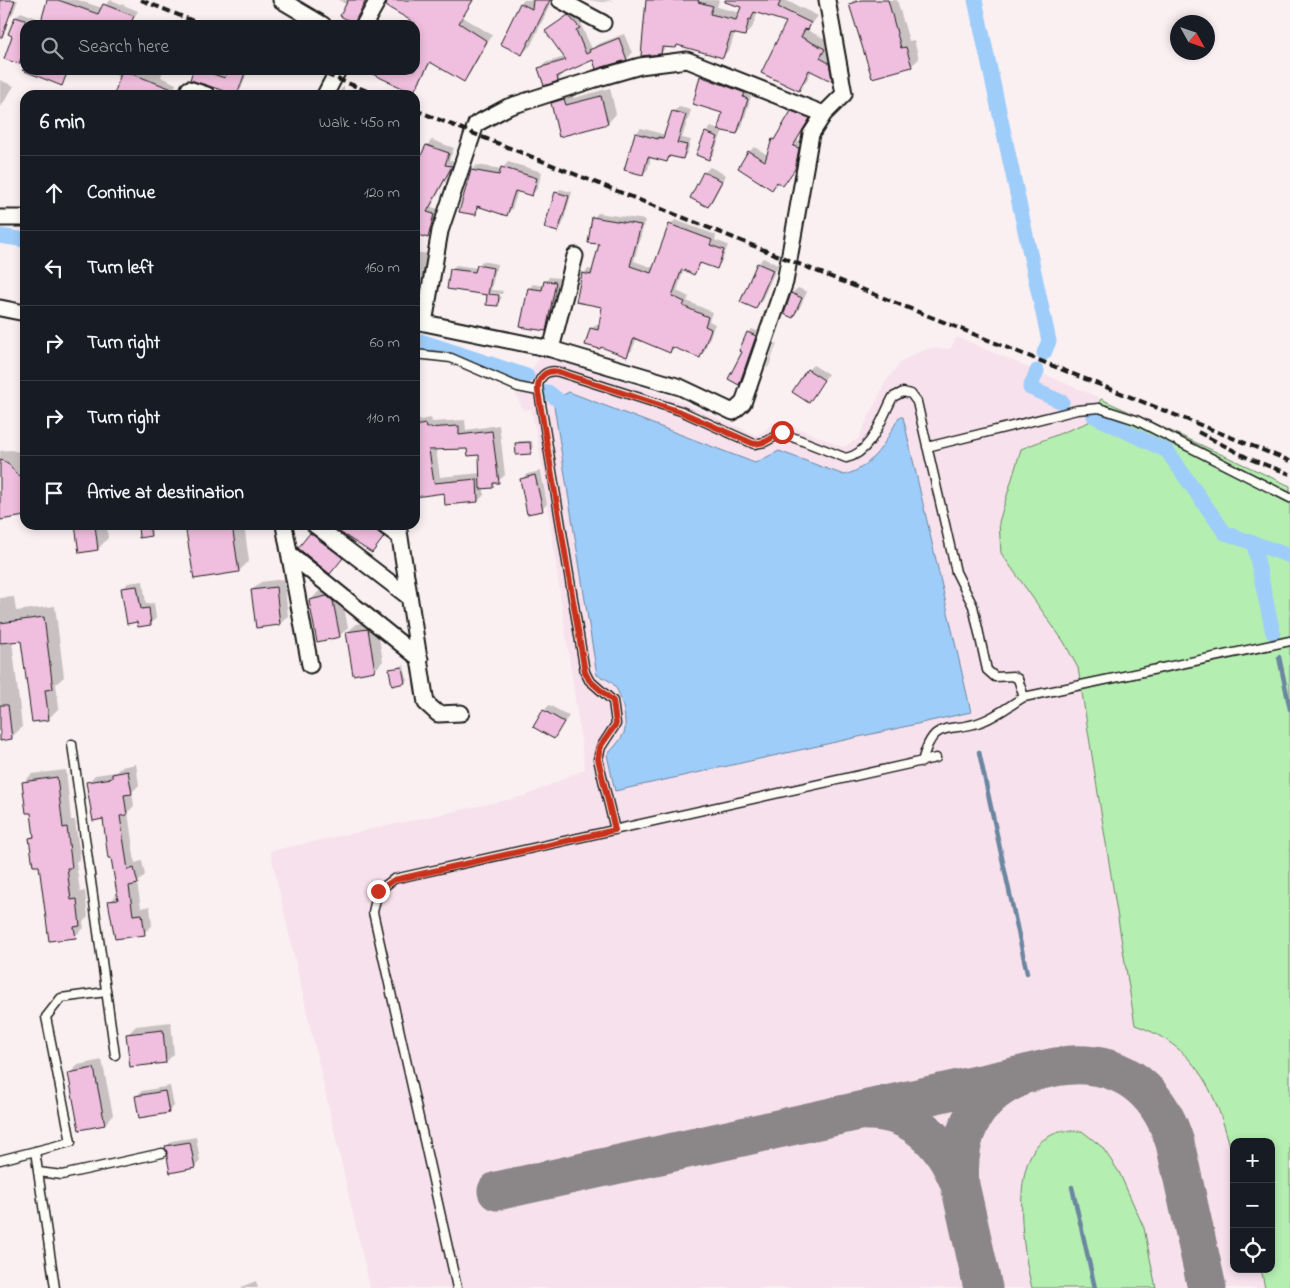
<!DOCTYPE html>
<html lang="en">
<head>
<meta charset="utf-8">
<style>
	:root { --surface:#171b24; --page:#242831; --text:#f1f3f6; --muted:#9ea1a6; --line:#363941 }
	body { margin:0; font-family:"Indie Flower",sans-serif; background:var(--page); color:var(--text) }
	.controls { position:absolute; right:15px; bottom:15px; display:grid; overflow:hidden; border-radius:10px; box-shadow:0 2px 8px #0003 }
	.controls button { width:45px; height:45px; display:grid; place-items:center; padding:0; border:0; border-bottom:1px solid var(--line); background:var(--surface); color:var(--text); font:25px sans-serif }
	.compass { position:absolute; left:1170px; top:15px; width:45px; height:45px; border-radius:50%; background:var(--surface); box-shadow:0 2px 8px #0003; rotate:130deg }
	.stop { position:absolute; width:15px; height:15px; margin:-11px; border:4px solid #c8321e; border-radius:50%; background:#fff }
	.stop.end { background:#c8321e; border-color:#fff; box-shadow:0 1px 5px #0008 }
	.list { margin:0; padding:0; list-style:none }
	h2 { display:flex; justify-content:space-between; align-items:center; height:65px; margin:0; padding:0 20px; font-size:21px }
	h2 small { font-size:16px; font-weight:400; color:var(--muted) }
	.list li { display:grid; grid-template-columns:32px 1fr auto; gap:15px; align-items:center; box-sizing:border-box; height:75px; padding:0 20px; border-top:1px solid var(--line) }
	.list b { display:block; font-size:19px; white-space:nowrap }
	.list em { font-size:16px; font-style:normal; color:var(--muted) }
	.icon { flex:none; width:28px; height:28px; fill:none; stroke:currentColor; stroke-width:2; stroke-linecap:round; stroke-linejoin:round }
	.map { position:relative; flex:none; width:1290px; height:1288px; overflow:hidden }
	.search { position:absolute; background:var(--surface); box-shadow:0 2px 8px #0003; left:20px; top:20px; width:400px; height:55px; display:flex; align-items:center; gap:12px; box-sizing:border-box; padding:0 18px; border-radius:15px; color:var(--muted); font-size:19px }
	.panel { position:absolute; background:var(--surface); box-shadow:0 2px 8px #0003; left:20px; top:90px; width:400px; height:440px; border-radius:15px }
	.map>svg:first-child { display:block }
</style>
</head>
<body>
<div class="map">
<svg width="1290" height="1288" viewBox="0 0 1290 1288">
	<rect width="100%" height="100%" fill="#faf0f2"/>
	<filter id="ink" filterUnits="userSpaceOnUse"><feTurbulence type="fractalNoise" baseFrequency=".02" numOctaves="2"/><feDisplacementMap in="SourceGraphic" scale="10" xChannelSelector="R" yChannelSelector="G"/><feConvolveMatrix kernelMatrix="1 2 1 2 8 2 1 2 1" color-interpolation-filters="sRGB"/></filter>
	<g filter="url(#ink)">
		<path fill="#f7e1ec" fill-rule="evenodd" d="M957,337L1142,416L1290,486V1288H370L270,851L525,796L585,769L540,453L531,409L523,410L516,394L519,378L527,376L542,355L676,399L756,435L765,431L772,423L779,420L843,447L858,439L886,381L901,362L914,354L930,348L950,349ZM1234,1142H1271V1269H1234Z"/>
		<path fill="#b5eeb1" stroke="#688566" d="M1101,399L1290,486V1288H1265L1261,1269H1271V1142H1234V1161C1218,1099 1201,1048 1135,1025L1078,668L1064,642L1001,553L999,522L1021,449L1089,422Z
			M1059,1131H1082L1102,1147L1119,1172L1144,1228L1156,1288H1032C1023,1252 1011,1172 1039,1143C1044,1138 1053,1135 1059,1131Z"/>
		<path fill="#9ecdfa" stroke="#6a86a1" d="M569,392L755,463L779,451L844,475C873,468 886,441 899,417H903L971,712L615,791L607,755C612,749 620,742 624,733C628,722 621,689 611,682C607,679 601,677 597,675L554,406L556,399Z"/>
		<path fill="#0003" fill-rule="evenodd" d="M0,0H18L13,13L8,18L0,15Z
			M49,0H78L102,8L111,0L138,11L130,25H25V55L19,62L14,35L10,34L16,17L21,12L42,20Z
			M339,0H368L354,22L347,5Z
			M387,0H474L463,17L492,35L469,75L463,80L431,62L418,86L413,92L367,70H415V22Z
			M524,0H540L550,5L531,45L522,54L521,3Z
			M588,0H614L602,2Z
			M646,0H719L717,7L740,13L745,0H785L818,16L807,30L831,42L826,51L836,55L838,72L830,79L812,70L806,82L798,90L787,22L758,12L752,28L744,35L735,32L730,49L722,57L678,44L676,47L667,46L661,53Z
			M854,0H897L909,41L914,40L919,59L911,66L851,4Z
			M572,9L584,21L581,25L592,49L596,45L624,34L632,53L627,59L593,58L562,72L563,74L558,80L540,69L545,63L565,57L547,31L566,18Z
			M44,70H70L61,85Z
			M109,70H163L161,77L176,84L172,95H115L120,78Z
			M192,70H248L241,89L236,94Z
			M707,72L752,93L742,127L737,133L723,130L714,153L709,159L706,133L711,127L719,130L724,112L702,77Z
			M0,80L14,86L0,108Z
			M344,86V90L353,95H337Z
			M610,88L616,114L608,123L560,135L552,103L561,95L572,91L574,98Z
			M679,107L691,110L682,138L691,140L687,153L682,158L672,155L667,161L651,157L648,169L643,174L636,133L641,128L662,134L666,133L673,112Z
			M798,107L814,113L797,140L804,142L800,162L783,184L778,181L772,188L749,152L754,147L768,155L773,140Z
			M432,140L454,148L449,160L456,161L431,207L439,209L432,231L427,236L418,233L415,243V169L427,145Z
			M508,162L542,172L537,189L531,195L518,191L512,209L507,214L481,206L475,214L472,170L477,165L502,169Z
			M710,167L726,175L713,200L708,206L692,198L704,173Z
			M560,189L572,192L562,226L557,230L556,193Z
			M598,213L645,220L634,261L654,268L670,225L675,220L716,235L715,240L728,245L721,263L716,267L702,262L694,274L684,269L677,291L689,297L687,301L712,312L709,321L715,324L704,352L699,357L675,347L670,352L637,338L632,350L627,355L591,329L596,324L600,325L604,306L583,274L588,269L593,270L600,243L593,218Z
			M415,252L429,254L425,284L420,289H415Z
			M763,258L778,265L761,302L756,307L758,264Z
			M482,261L497,264L491,290L503,291L502,294L490,293V295L502,297L497,305L488,294L452,269L456,265L477,268Z
			M549,277L559,278L550,326L545,330L529,289L533,284L544,286Z
			M798,288L807,292L798,311L793,316L785,313L792,293Z
			M752,329L759,332L743,380L739,384L748,333Z
			M777,342L769,366L766,369L775,344Z
			M813,365L828,374L809,402L808,370Z
			M431,418L432,422L465,420L466,430L499,425L505,475L492,487H484V495L478,501L445,491L415,496V421ZM468,447L481,453V473L440,477L436,449Z
			M519,441H532L533,450L530,452L517,444Z
			M11,450L19,452L25,460V515L0,519V451Z
			M541,471L547,504L542,509L522,479L527,474Z
			M76,525H107L108,538L98,549Z
			M139,525H151L152,533L150,535Z
			M187,525H244L249,561L239,571Z
			M319,525L350,549L330,573L311,534Z
			M332,525H381L389,531L372,551L356,539L354,542Z
			M284,579L288,616L280,624L252,590L261,582Z
			M143,581L146,604L154,603L156,618L151,624L123,589L128,583Z
			M336,588L341,592L348,628L339,636L311,600L319,591Z
			M14,597L16,611L55,606L64,677L56,684L59,708L48,719L22,639L12,641L22,727L11,738L0,739V598Z
			M376,621L383,661L375,670L347,633L356,624Z
			M404,665L407,680L404,682L390,670Z
			M549,705L569,716L554,737L544,711Z
			M136,764L139,785L132,792L134,806L128,812L135,863L142,861L145,875L137,883L141,908L150,906L152,926L144,933L110,902L117,894L104,817L88,783L95,775L116,772L121,767Z
			M66,770L71,820H75L80,858L76,862L80,892L85,891L88,917L83,922L84,928L75,936L40,864L31,838L35,834L32,812L24,782L32,774Z
			M171,1022L174,1054L166,1062L127,1035L136,1026Z
			M102,1060L113,1115L105,1124L69,1074L78,1065Z
			M170,1086L174,1106L168,1112L136,1096L142,1091Z
			M196,1137L200,1161L195,1167L171,1171L166,1147L172,1141Z
			M256,1281L258,1288H238Z"/>
		<g fill="none" stroke-linecap="round" stroke-linejoin="round">
			<path stroke="#6a86a1" stroke-width="4.5" d="M1279,657L1290,709
				M979,752L1027,973
				M1072,1187L1095,1288"/>
			<path stroke="#9ecdfa" stroke-width="15" d="M975,0L1049,341L1044,353
				M0,236L25,240
				M415,339L527,376
				M1037,371L1030,388L1062,402
				M548,392L572,411
				M1094,416L1167,451L1225,533L1290,556
				M1254,545L1273,633"/>
			<path stroke="#8b8687" stroke-width="39" d="M867,1111C914,1110 945,1144 960,1185C956,1140 972,1098 1016,1079
				M960,1185L983,1288
				M497,1191L1013,1077C1036,1072 1061,1063 1085,1065C1134,1068 1162,1100 1175,1143L1207,1288"/>
		</g>
		<path fill="#f0bede" stroke="#1c1c1c" d="M0,0H15L2,37H0Z
			M47,0H58L98,14L103,4L134,16L130,25H40Z
			M348,0H366L354,23L340,16Z
			M387,0H473L459,23L487,41L464,82L430,62L413,93L364,70H415V23L386,6Z
			M533,0H550L522,55L500,44L520,3L532,9Z
			M646,0H699L698,2L713,6L710,14L736,20L741,7L725,2V0H781L778,7L811,23L808,30L805,29L801,37L825,49L820,58L829,63L832,79L831,81L809,70L799,91L761,73L786,22L754,12L751,20L749,19L745,36L731,33L723,58L677,45L676,48L662,47L661,54L641,56Z
			M861,0H888L901,48L906,47L912,67L872,78L849,4Z
			M568,15L580,28L576,30L586,54L590,52L589,50L619,38L627,60L596,69L593,60L557,76L558,81L544,86L538,68L566,60L545,31Z
			M15,17L25,20V48L19,64L4,59L12,36L8,34Z
			M22,70H68L62,86Z
			M122,70L180,92L182,95H114Z
			M193,70H201L225,78L228,70H246L237,95L190,80Z
			M700,76L745,93L743,97L748,99L737,134L718,130L722,113L693,104Z
			M601,96L608,124L559,137L551,103L564,99L566,105Z
			M672,111L686,115L677,143L687,145L683,159L669,156L667,162L648,157L643,175L624,170L635,133L658,139V137L663,138Z
			M791,111L810,118L793,146L799,148L795,169L783,186L777,182L772,190L738,168L748,151L765,161L772,139L774,140Z
			M705,132L718,137L709,160L696,155Z
			M426,145L449,153L445,165L452,166L427,212L434,214L428,238L415,234V168Z
			M501,167L537,178L532,196L515,191L507,216L477,206L476,215L459,212L471,170L499,175Z
			M703,172L722,181L708,207L690,198Z
			M555,192L569,196L558,232L544,228Z
			M592,217L641,225L630,266L651,273L669,224L712,240L710,245L724,250L717,269L700,263L694,275L682,269L672,296L685,302L683,306L708,317L705,326L711,329L700,358L672,347L670,353L634,338L627,357L601,347L600,349L585,345L590,328L598,330L602,307L576,302L582,273L591,275L599,244L588,243Z
			M757,263L773,270L756,309L740,302Z
			M477,265L493,268L488,294L499,295L498,306L486,305L487,295L447,289L450,269L475,272Z
			M544,281L556,282L546,331L520,327L528,288L542,290Z
			M791,293L802,298L793,318L784,314Z
			M747,332L756,336L739,385L728,379L742,352L739,351Z
			M807,369L824,380L809,403L792,392Z
			M425,424L426,428L459,426V435L492,431L499,483H493V488L480,489L479,455L468,456L467,449L429,450L434,483L477,479L478,502L445,505L444,493L415,497V426Z
			M530,442L531,454L516,455L515,443Z
			M0,460L8,463L18,476L22,475L23,480H25V516L0,520Z
			M535,475L543,511L527,514L520,479Z
			M75,525H95L98,550L79,553Z
			M138,525H149L151,536L139,538Z
			M185,525H232L239,572L194,579Z
			M342,525H369L384,537L372,553L338,531Z
			M310,533L343,558L330,574L298,548Z
			M137,586L141,609L149,608L151,625L138,627L137,622L127,624L121,588Z
			M276,587L280,625L256,628L251,590Z
			M327,596L333,601L340,637L317,642L309,600Z
			M44,617L53,689L45,690L49,720L32,722L21,641L0,643V623Z
			M368,629L375,671L353,675L346,632Z
			M402,667L405,683L392,686L389,669Z
			M0,705H8L12,739L0,741Z
			M543,710L564,722L554,739L533,727Z
			M128,771L132,794L124,795L127,815L120,816L128,870L134,868L138,884L129,886L133,915L142,914L145,935L115,939L108,901L118,900L111,858H108L103,819L93,821L86,782L112,778V774Z
			M57,777L63,828L67,827L72,868H67L71,900L77,899L80,926L74,927L76,938L49,941L39,866H33L29,838L34,837L31,813H26L22,782Z
			M163,1030L166,1063L130,1067L126,1034Z
			M94,1068L105,1125L79,1130L68,1073Z
			M165,1091L169,1113L139,1118L135,1096Z
			M190,1142L195,1168L170,1173L165,1146Z"/>
		<g fill="none" stroke-linecap="round" stroke-linejoin="round">
			<g stroke="#1c1c1c" stroke-width="11">
				<path id="service" d="M415,354L451,358L518,387L538,391
					M927,447L1077,410L1099,408L1136,420L1290,498
					M72,744L115,1055
					M922,762C934,715 950,735 983,721C998,715 1010,705 1024,697L1290,641
					M615,830L598,759L601,747L616,724L613,701L589,680L585,672L538,386C540,375 548,369 559,372L681,411L754,444L765,442L782,433L846,458C872,453 882,417 893,397L903,392L911,394L917,402L956,572L973,606L987,670L995,677L1013,676L1018,679L1024,697
					M35,1151L55,1288
					M0,1160L71,1142L46,1017L61,998L106,992
					M38,1172L62,1175L162,1153
					M457,1288L373,912L378,891L394,879L936,758"/>
			</g>
			<g stroke="#1c1c1c" stroke-width="19">
				<path id="minor" d="M281,0L323,25
					M560,0L603,23
					M364,25L378,0
					M189,89L207,95
					M325,95L338,70
					M0,218H25
					M0,308L25,313
					M415,321L551,349L680,387L733,412L743,403L785,282L811,134L824,114L844,94L827,0
					M424,323L440,231L476,124L508,107L595,79L640,66L687,60L824,114
					M551,349L575,256
					M284,525L310,665
					M315,525L409,597
					M384,525L400,537
					M398,525L426,703L438,714L461,713
					M290,554L420,659"/>
			</g>
			<use href="#service" stroke="#fdfcf7" stroke-width="8"/>
			<use href="#minor" stroke="#fdfcf7" stroke-width="15"/>
			<path stroke="#1c1c1c" stroke-width="4" stroke-dasharray="8 4" stroke-linecap="butt" d="M141,0L203,25
				M315,70L377,95
				M415,110L1290,461
				M1198,432L1250,459L1290,474"/>
		</g>
	</g>
	<g fill="none" stroke-linecap="round" stroke-linejoin="round" filter="url(#ink)">
		<path stroke="#c8321e" stroke-width="6" d="M378,891L394,880L615,830L598,759L600,747L616,724L613,701L589,680L585,672L538,391C537,377 546,369 559,372L681,412L754,444L765,442L782,432"/>
	</g>
</svg>
<div class="controls">
<button>+</button>
<button>−</button>
<button><svg class="icon" aria-label="locate" viewBox="0 0 24 24"><circle cx="12" cy="12" r="6"/><path d="M12 2v4M12 18v4M2 12h4M18 12h4"/></svg></button>
</div>
<svg class="compass" viewBox="-18 -18 36 36"><path d="M0-13l5 13h-10z" fill="#e53935"/><path d="M0 13l5-13h-10z" fill="#9ea1a6"/></svg>
<div class="stop" style="left:782px;top:432px"></div>
<div class="stop end" style="left:378px;top:891px"></div>
<div class="search"><svg class="icon" aria-label="search" viewBox="0 0 24 24"><circle cx="10" cy="10" r="6"/><path d="M15 15l6 6"/></svg>Search here</div>
<section class="panel">
<h2>6 min<small>Walk · 450 m</small></h2>
<ul class="list">
<li><svg class="icon" aria-label="ahead" viewBox="0 0 24 24"><path d="M12 20V5M6 11l6-6 6 6"/></svg><div><b>Continue</b></div><em>120 m</em></li>
<li><svg class="icon" aria-label="left" viewBox="0 0 24 24"><path d="M17 20v-9H6M10 6l-5 5 5 5"/></svg><div><b>Turn left</b></div><em>160 m</em></li>
<li><svg class="icon" aria-label="right" viewBox="0 0 24 24"><path d="M7 20v-9h11M14 6l5 5-5 5"/></svg><div><b>Turn right</b></div><em>60 m</em></li>
<li><svg class="icon" aria-label="right" viewBox="0 0 24 24"><path d="M7 20v-9h11M14 6l5 5-5 5"/></svg><div><b>Turn right</b></div><em>110 m</em></li>
<li><svg class="icon" aria-label="arrive" viewBox="0 0 24 24"><path d="M6 21V4h12l-3 4 3 4H6"/></svg><div><b>Arrive at destination</b></div></li>
</ul>
</section>
</div>
</body>
</html>
